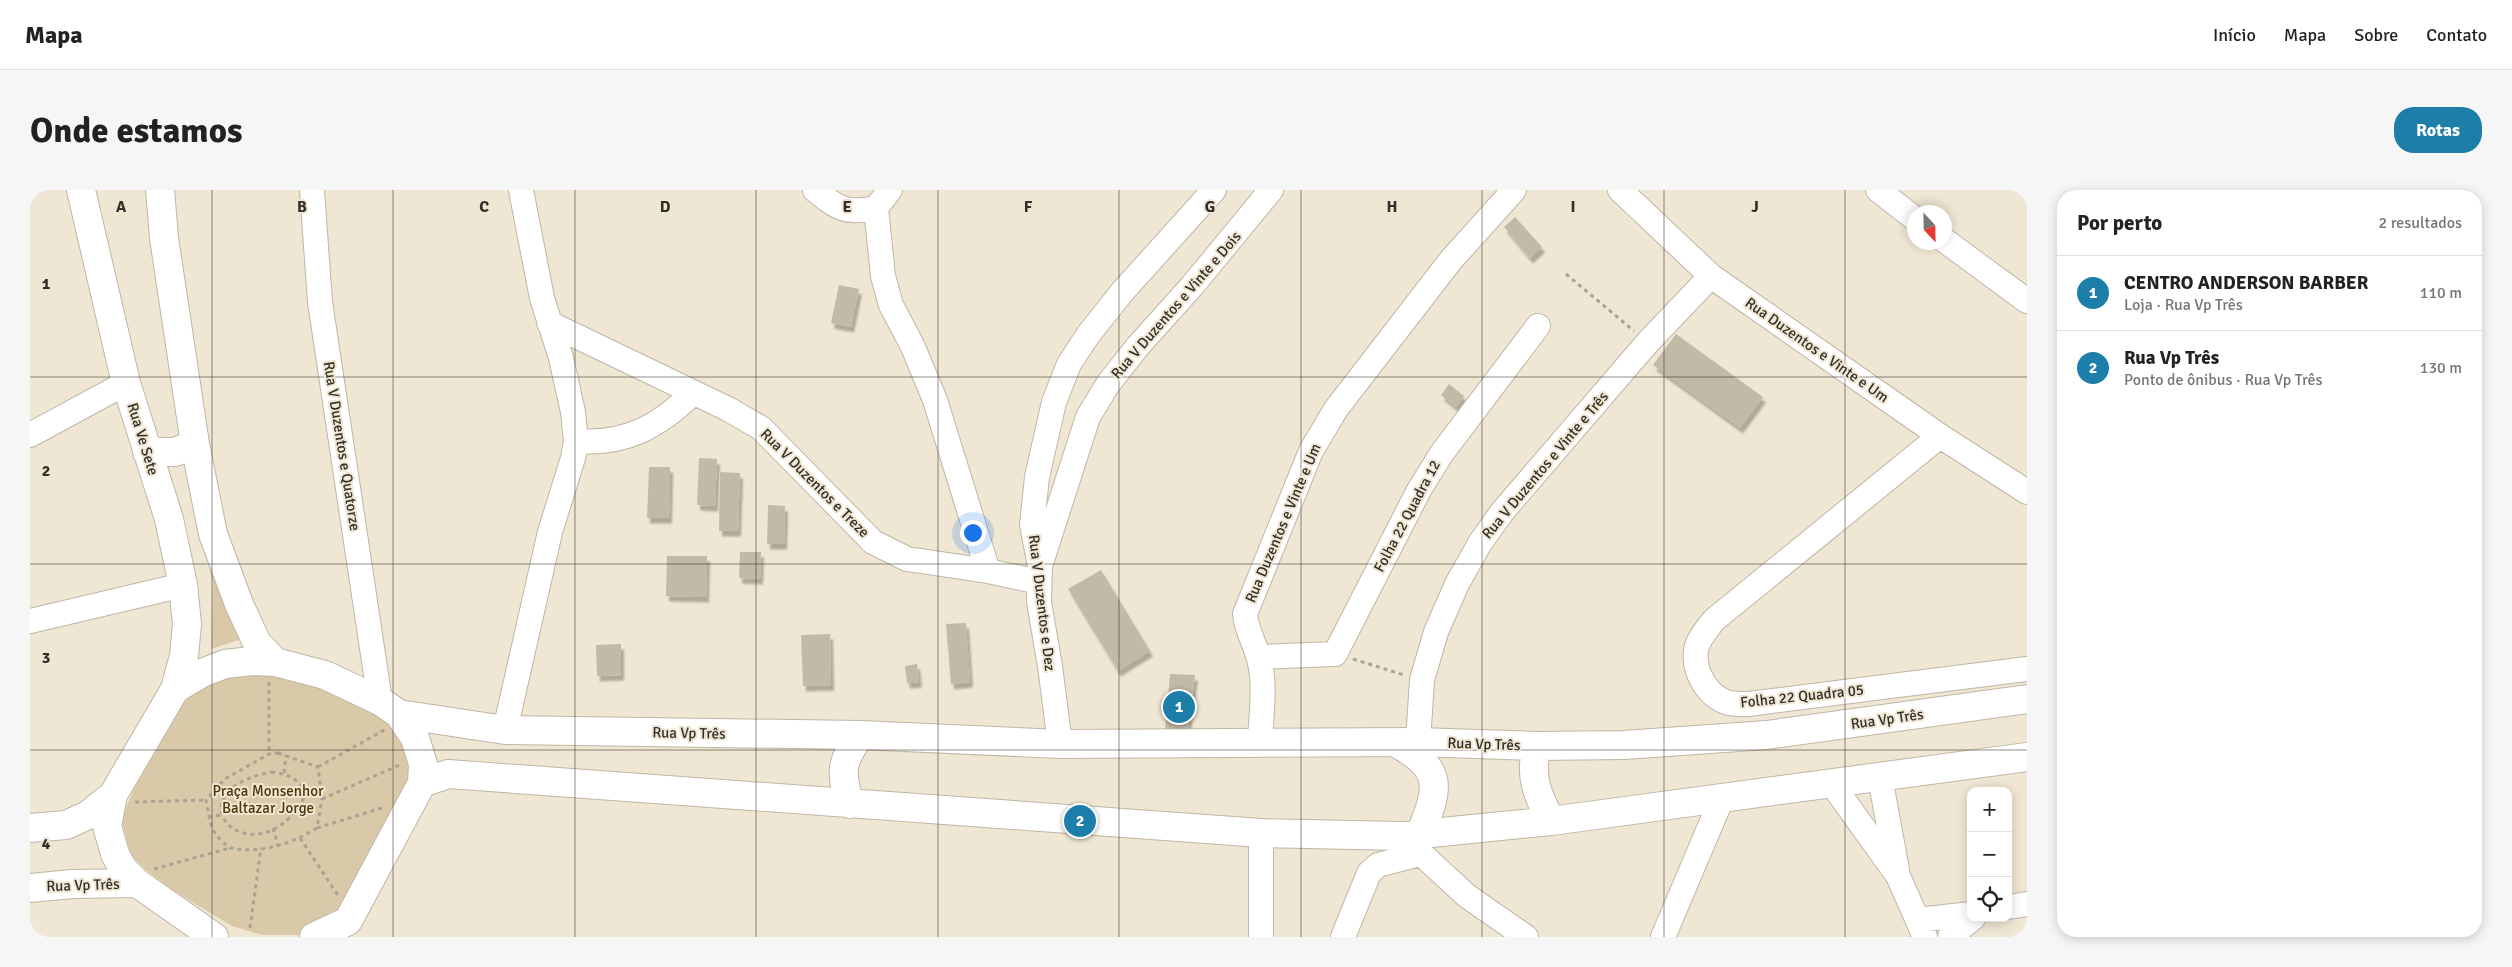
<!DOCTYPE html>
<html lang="pt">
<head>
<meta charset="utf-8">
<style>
	:root { --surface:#fff; --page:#f6f6f6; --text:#222; --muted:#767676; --line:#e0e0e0; --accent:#1d7eaa }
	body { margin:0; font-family:Signika,sans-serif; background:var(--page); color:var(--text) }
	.controls { position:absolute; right:15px; bottom:15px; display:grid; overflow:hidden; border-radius:10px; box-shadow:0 2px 12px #0003 }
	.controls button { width:45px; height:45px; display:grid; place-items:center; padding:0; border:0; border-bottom:1px solid var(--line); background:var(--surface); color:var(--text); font:25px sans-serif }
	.compass { position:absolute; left:1877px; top:15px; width:45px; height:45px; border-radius:50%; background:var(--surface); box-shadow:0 2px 12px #0003; rotate:158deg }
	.you { position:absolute; left:942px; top:342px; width:18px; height:18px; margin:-12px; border:4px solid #fff; border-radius:50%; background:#1a73e8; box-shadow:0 0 0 8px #1a73e833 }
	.badge { display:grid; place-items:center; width:32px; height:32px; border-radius:50%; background:var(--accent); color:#fff; font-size:16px; font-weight:700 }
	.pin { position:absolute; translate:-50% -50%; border:2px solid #fff; box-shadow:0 1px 5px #0006 }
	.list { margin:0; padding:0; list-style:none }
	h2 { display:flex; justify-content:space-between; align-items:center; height:65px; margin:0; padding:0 20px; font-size:21px }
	h2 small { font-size:16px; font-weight:400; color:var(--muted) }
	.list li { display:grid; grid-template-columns:32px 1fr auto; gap:15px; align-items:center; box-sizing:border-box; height:75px; padding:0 20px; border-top:1px solid var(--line) }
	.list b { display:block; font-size:19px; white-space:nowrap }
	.list p { margin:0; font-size:16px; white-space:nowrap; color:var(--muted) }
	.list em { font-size:16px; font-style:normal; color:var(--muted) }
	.icon { flex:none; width:28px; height:28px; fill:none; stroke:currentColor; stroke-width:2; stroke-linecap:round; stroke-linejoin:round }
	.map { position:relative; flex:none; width:1997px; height:747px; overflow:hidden; border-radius:20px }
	header { display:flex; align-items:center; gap:30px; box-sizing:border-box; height:70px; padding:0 25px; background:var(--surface); border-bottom:1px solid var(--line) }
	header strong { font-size:24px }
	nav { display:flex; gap:28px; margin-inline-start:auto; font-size:18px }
	.intro { display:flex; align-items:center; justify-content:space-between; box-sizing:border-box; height:120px; padding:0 30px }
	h1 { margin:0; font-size:35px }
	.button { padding:12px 22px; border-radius:20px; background:var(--accent); color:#fff; font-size:18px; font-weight:700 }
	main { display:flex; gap:30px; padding:0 30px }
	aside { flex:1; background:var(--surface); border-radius:20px; box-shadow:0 2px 12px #0003 }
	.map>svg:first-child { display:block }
</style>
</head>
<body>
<header>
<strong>Mapa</strong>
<nav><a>Início</a><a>Mapa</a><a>Sobre</a><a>Contato</a></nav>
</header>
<div class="intro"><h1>Onde estamos</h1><a class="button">Rotas</a></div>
<main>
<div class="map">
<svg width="1997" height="747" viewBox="0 0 1997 747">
	<defs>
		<filter id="shadow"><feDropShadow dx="3" dy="5.5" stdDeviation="1" flood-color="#0004"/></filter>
	</defs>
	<rect width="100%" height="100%" fill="#efe6d3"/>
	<path fill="#dac9a8" d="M179,377L184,382L212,449L181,459L183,394Z
		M215,477L271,488L374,535L388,573L323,714L292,736L270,745H232L202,736L144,701L116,680L104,668L99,658L92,632L95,620L113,578L149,517L175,494Z"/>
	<path fill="#c2b9a7" filter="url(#shadow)" d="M1485,27L1512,57L1500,68L1474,37Z
		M809,95L829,99L821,137L801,133Z
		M1646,144L1733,207L1710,238L1623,175Z
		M1419,194L1434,206L1426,217L1411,205Z
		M669,268L687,269L685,316L667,315Z
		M619,277H640L639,328H617Z
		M690,282L710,283L708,341H689Z
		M738,315L755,316L754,354H737Z
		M710,362H731L730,389L709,388Z
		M637,366H677L676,407L636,406Z
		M1071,380L1120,461L1088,481L1038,399Z
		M936,433L940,492L921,494L916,434Z
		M800,444L801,495L773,496L771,445Z
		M591,454V485L567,486L566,455Z
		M887,474L889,492L877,493L875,476Z
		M1140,484L1165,485L1158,537L1135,541Z"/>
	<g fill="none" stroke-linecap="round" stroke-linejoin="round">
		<g stroke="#bfb6a5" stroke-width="26">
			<path id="minor" d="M282,0L290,112L350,511
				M785,0C808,19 816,24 846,18L860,0
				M1590,0L1681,86L1910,246L1997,302
				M1848,0L1884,28
				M846,18L853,86L861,115L883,157L905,210L958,381
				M1914,50L1997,111
				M519,133L698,219L731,238L843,352L877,369L958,381L1009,392
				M0,245L96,193
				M1910,246L1684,430C1677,439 1668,449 1666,460C1663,481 1677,507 1699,513C1704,514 1712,514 1718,514L1997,479
				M546,251C595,255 628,237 663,203
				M1010,376L1058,227L1078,194L1108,156L1162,96L1241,0
				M0,431L153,395
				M1229,467L1305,464L1389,300L1412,263L1508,136
				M475,540L520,342L543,268L546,251L543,222L531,168L512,108L491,0
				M1230,552C1231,524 1236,495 1229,469C1225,453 1216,440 1215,424L1281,261L1306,219L1421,70L1484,0
				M1388,552L1392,490L1406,442L1427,394L1450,353L1472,322L1618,152L1681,86
				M1030,554L1020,476L1009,412L1010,376L1002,335L1007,287L1024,212L1039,174L1058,145L1093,101L1184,0
				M1850,587L1867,680
				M1802,594L1868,686L1895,747
				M1372,646L1437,706L1496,747
				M1978,717L1997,714
				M1888,730L1941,724
				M1231,747V643
				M1313,747L1339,683L1348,675L1390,664
				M1633,747L1692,608
				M1920,747L1943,728"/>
		</g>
		<g stroke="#bfb6a5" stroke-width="30">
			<path id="major" d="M51,0L96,193L139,329L153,395L157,434L154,466L145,499
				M130,0L134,48L165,254L183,344L209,414L227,453L245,472
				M117,262H145L165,254
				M369,524L475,540L830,545L1030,554L1388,552L1507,556L1594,555L1737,545L1997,509
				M1366,553C1416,580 1408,599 1390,645
				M1507,556C1499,585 1507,605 1521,631
				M392,593L418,584L1231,643L1372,646L1521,631L1997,567
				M819,614C811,580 810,574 830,545
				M0,638L36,635L58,625L83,605
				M0,698L42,694L107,693
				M184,747L107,693L93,679L85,664L77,636L83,605L145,499L172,483L195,474L222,471L245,472L295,485L350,511L369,524L385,548L393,574L392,593L318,731L284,747"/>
		</g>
		<path stroke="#aaa394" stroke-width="3" stroke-dasharray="4 4" stroke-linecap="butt" d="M1536,84L1604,141
			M1323,469L1374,485
			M239,492V564
			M248,563L288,577L292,609L287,638C261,654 231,664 200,658C179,642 181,635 176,610L195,589L239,564Z
			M288,577L356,539
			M241,582C257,584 265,587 275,600C274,612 269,618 260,627C211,678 143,602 241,582Z
			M254,583L256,565
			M275,600L292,598
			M292,609L372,574
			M105,612L176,610
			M178,627L191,625
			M243,638L248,656
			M287,638L355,617
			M270,648L309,707
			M124,679L200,658
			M220,738L231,658"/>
		<use href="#minor" stroke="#fff" stroke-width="24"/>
		<use href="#major" stroke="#fff" stroke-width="28"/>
	</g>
	<path fill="none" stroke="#332f28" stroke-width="1" stroke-opacity="0.55" d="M182,0V747M363,0V747M545,0V747M726,0V747M908,0V747M1089,0V747M1271,0V747M1452,0V747M1634,0V747M1815,0V747M0,187H1997M0,374H1997M0,560H1997"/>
	<g text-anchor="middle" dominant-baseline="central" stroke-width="4" stroke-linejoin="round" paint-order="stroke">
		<g font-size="15" fill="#332f28" stroke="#efe6d3">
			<text transform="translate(1146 115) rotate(-49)">Rua V Duzentos e Vinte e Dois</text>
			<text transform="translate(1787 160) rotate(35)">Rua Duzentos e Vinte e Um</text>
			<text transform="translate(113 249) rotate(73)">Rua Ve Sete</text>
			<text transform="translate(312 256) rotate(81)">Rua V Duzentos e Quatorze</text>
			<text transform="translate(1515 275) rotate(-50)">Rua V Duzentos e Vinte e Três</text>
			<text transform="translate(785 293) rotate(45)">Rua V Duzentos e Treze</text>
			<text transform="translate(1377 326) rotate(-62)">Folha 22 Quadra 12</text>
			<text transform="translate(1253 333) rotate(-67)">Rua Duzentos e Vinte e Um</text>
			<text transform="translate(1012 413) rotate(83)">Rua V Duzentos e Dez</text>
			<text transform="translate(1772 506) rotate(-6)">Folha 22 Quadra 05</text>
			<text transform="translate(1857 529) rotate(-8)">Rua Vp Três</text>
			<text transform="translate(659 543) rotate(1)">Rua Vp Três</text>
			<text transform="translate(1454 554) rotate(2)">Rua Vp Três</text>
			<text transform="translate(53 695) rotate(-2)">Rua Vp Três</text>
		</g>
		<g font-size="15" fill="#4a3607" stroke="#efe6d3">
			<text x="238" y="601">Praça Monsenhor<tspan x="238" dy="17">Baltazar Jorge</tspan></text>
		</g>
	</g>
	<g font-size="16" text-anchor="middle" font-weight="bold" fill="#332f28" stroke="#efe6d3" stroke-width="4" stroke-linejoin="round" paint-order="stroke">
		<text x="91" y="22">A</text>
		<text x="272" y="22">B</text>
		<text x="454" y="22">C</text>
		<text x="635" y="22">D</text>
		<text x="817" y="22">E</text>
		<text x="998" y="22">F</text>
		<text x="1180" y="22">G</text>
		<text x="1362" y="22">H</text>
		<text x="1543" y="22">I</text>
		<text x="1725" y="22">J</text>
		<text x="16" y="99">1</text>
		<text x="16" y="286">2</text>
		<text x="16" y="473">3</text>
		<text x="16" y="659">4</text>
	</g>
</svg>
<div class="controls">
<button>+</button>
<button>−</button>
<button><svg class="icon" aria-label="locate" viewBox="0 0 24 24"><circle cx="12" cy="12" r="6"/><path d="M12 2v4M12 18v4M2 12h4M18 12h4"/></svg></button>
</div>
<svg class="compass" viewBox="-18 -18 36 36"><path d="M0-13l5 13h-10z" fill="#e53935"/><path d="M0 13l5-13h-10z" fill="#767676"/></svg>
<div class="you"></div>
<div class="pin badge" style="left:1149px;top:517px">1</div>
<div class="pin badge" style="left:1050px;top:631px">2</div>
</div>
<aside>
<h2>Por perto<small>2 resultados</small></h2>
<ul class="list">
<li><span class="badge">1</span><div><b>CENTRO ANDERSON BARBER</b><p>Loja · Rua Vp Três</p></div><em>110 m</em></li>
<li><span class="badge">2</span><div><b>Rua Vp Três</b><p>Ponto de ônibus · Rua Vp Três</p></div><em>130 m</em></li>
</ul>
</aside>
</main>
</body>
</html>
